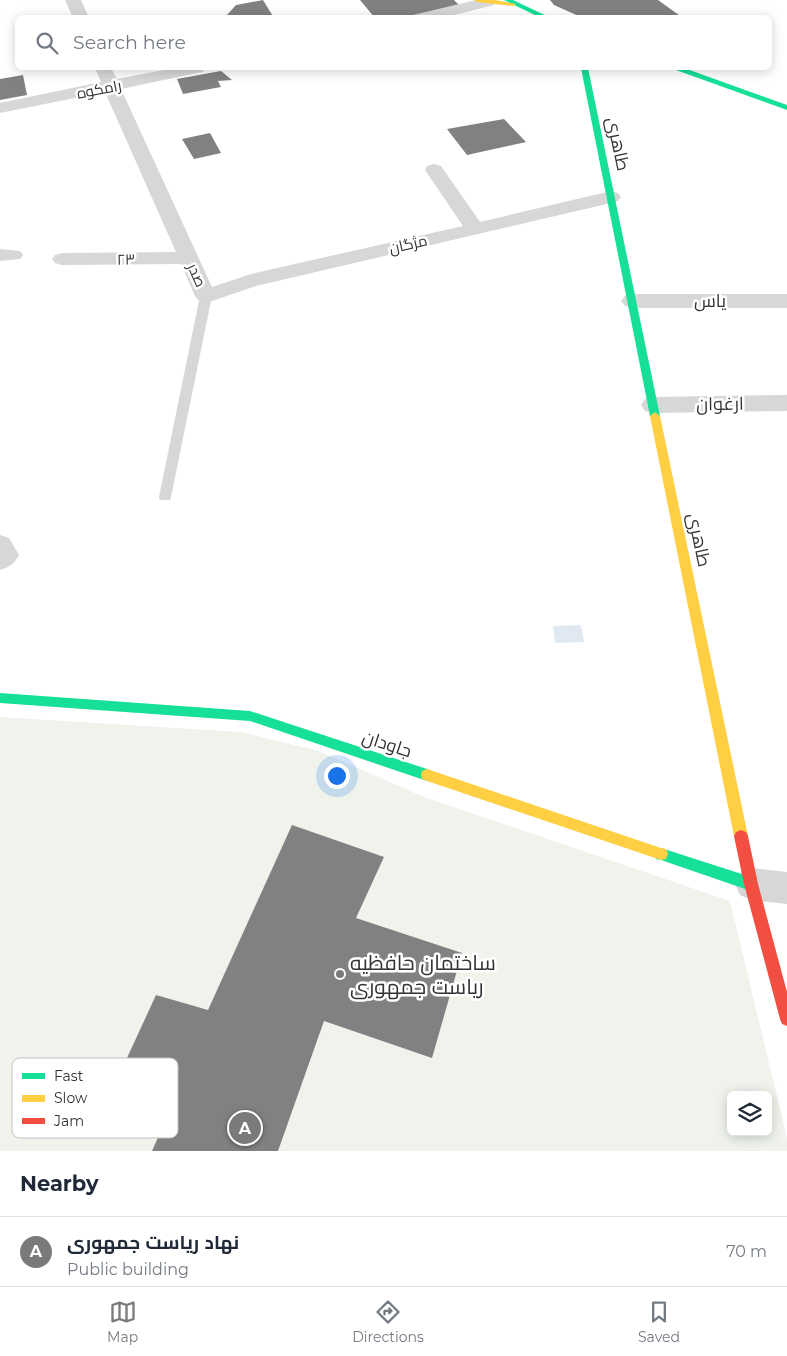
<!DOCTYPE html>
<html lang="en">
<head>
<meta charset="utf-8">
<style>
	:root { --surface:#fff; --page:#f6f6f7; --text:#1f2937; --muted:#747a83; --line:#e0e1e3; --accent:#7a7a7a }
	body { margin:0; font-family:Montserrat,Cairo,sans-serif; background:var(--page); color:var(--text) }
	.controls { position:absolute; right:15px; bottom:15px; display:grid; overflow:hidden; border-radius:8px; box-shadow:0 2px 12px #0003 }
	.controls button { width:45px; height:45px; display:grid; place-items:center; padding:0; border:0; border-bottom:1px solid var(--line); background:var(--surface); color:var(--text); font:25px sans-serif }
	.you { position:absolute; left:336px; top:775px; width:18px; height:18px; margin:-12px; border:4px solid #fff; border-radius:50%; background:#1a73e8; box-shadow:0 0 0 8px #1a73e833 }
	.badge { display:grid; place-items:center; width:32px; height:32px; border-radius:50%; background:var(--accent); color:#fff; font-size:16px; font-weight:700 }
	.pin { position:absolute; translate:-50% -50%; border:2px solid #fff; box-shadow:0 1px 5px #0006 }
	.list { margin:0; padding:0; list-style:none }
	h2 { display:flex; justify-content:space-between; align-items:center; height:65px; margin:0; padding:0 20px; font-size:21px }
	h2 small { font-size:16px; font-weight:400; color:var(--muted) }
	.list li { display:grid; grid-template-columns:32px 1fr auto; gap:15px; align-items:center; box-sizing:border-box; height:70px; padding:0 20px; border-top:1px solid var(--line) }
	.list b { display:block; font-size:19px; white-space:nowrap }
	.list p { margin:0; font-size:16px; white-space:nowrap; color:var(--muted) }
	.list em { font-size:16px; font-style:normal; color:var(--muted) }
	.icon { flex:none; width:28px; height:28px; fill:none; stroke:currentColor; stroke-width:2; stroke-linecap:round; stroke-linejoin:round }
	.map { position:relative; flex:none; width:787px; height:1151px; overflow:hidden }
	.search { position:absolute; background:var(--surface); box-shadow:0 2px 12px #0003; left:15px; right:15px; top:15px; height:55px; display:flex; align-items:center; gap:12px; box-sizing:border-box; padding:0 18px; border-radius:8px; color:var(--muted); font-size:19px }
	.sheet { height:135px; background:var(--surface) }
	nav { display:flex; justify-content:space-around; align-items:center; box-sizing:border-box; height:70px; border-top:1px solid var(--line); background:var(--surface); font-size:14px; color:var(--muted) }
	nav a { display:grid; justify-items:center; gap:2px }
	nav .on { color:var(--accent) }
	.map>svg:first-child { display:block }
</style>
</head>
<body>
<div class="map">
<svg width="787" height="1151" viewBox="0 0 787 1151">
	<rect width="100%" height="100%" fill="#fff"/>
	<path fill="#eff3ec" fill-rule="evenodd" d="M0,717L241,732L319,751L424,797L730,901L787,1138V1151H0ZM731,1095H768V1132H731Z"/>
	<path fill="#e0e9f1" d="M581,625L584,642L555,643L553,626Z"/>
	<path fill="#818181" d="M263,0L274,18L226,16L236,5Z
		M360,0H454L459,5L406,18H375Z
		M550,0H658L683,18H583L554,5Z
		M221,71L232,80L218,81L221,87L183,94L177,79Z
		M23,75L27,95L0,100V79Z
		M504,119L526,142L467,155L447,129Z
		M210,133L221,153L194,159L182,139Z
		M292,825L384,857L356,918L462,953L432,1058L324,1021L278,1151H152L177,1094L121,1071L156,995L208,1010Z"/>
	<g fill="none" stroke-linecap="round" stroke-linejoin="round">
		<path fill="#d7d7d7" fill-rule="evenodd" d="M206,292L212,296L171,497L170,500H160L159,497L200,296Z"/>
		<path fill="#d7d7d7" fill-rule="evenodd" d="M65,0H81L89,18H73Z
			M476,0H494L496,2L494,5L442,18H411L413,15Z
			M95,68H111L117,79L175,68H205L203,72L197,73L121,89L212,287L251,274L463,226L425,170L427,166L434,164L441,166L480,222L611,191L618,193L621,197L618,201L611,203L256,286L206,303L199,301L195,296L181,264L62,265L55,263L52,259L55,255L62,253L176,252L105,92L0,113V103L101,82Z
			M0,249L20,251L23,255L20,259L0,261Z
			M632,294H787V308H632L625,306L621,301L625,296Z
			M787,395V411L653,413L645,411L641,405L645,399L653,397Z
			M0,535L9,538L19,555C14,564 10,567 0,570Z
			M751,868L787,872V904L751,900L740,895L735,884L740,873Z"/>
		<path fill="#16e098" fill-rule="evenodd" d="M504,0H513L551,18H541Z
			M581,68H588L660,416L655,420L650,416Z
			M676,68H684L787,105V110L676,70Z
			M0,693L250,711L427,769L432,771L433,775L432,779L427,781L250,721L0,703Z
			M661,848L751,877L756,879L758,884L756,889L751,891L661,860L656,859L654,854L656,849Z"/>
		<path fill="#ffcf43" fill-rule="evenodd" d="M474,0H495L516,4L513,6L477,2Z
			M655,412L660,416L748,836L746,840L741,842L736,840L734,836L650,416Z
			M427,769L661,848L666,849L668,854L666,859L661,860L427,781L422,779L421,775L422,771Z"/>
		<path fill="#f24e42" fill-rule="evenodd" d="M741,830L746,832L748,836L758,884L787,992V1026L782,1024L780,1019L744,884L734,836L736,832Z"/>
	</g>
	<circle fill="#7a7a7a" stroke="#fff" stroke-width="2" cx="340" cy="974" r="5"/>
	<g text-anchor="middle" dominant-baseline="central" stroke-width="5" stroke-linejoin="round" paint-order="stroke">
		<g font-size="15" fill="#333" stroke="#fff">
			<text transform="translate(99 89) rotate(-11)">رامکوه</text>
			<text transform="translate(408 244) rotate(-13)">مژگان</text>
			<text transform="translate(126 259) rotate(-1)">۲۳</text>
			<text transform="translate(197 275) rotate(66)">صدر</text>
		</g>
		<g font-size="18" fill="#333" stroke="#fff">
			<text transform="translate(618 144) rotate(78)">طاهری</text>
			<text x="710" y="301">یاس</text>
			<text transform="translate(720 404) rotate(-1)">ارغوان</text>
			<text transform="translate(699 540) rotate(78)">طاهری</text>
			<text transform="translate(387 744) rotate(18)">جاودان</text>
		</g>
		<g font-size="21" fill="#333" stroke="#fff" text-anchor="start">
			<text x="350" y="962">ساختمان حافظیه<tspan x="350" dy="24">ریاست جمهوری</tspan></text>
		</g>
	</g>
	<rect x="12" y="1058" width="166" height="80" rx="8" fill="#fff" stroke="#c2c2c2" stroke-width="1"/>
	<rect x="22" y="1073" width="23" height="6" fill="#16e098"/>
	<rect x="22" y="1095" width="23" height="7" fill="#ffcf43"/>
	<rect x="22" y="1118" width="23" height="6" fill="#f24e42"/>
	<g font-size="14" fill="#333">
		<text x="54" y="1081">Fast</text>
		<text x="54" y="1103">Slow</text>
		<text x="54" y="1126">Jam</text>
	</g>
</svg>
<div class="controls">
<button><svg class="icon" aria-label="layers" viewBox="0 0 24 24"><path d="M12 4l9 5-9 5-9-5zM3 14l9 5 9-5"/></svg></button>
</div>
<div class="you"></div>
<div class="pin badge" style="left:245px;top:1128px">A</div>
<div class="search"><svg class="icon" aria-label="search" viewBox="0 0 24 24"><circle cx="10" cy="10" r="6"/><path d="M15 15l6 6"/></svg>Search here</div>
</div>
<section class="sheet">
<h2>Nearby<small></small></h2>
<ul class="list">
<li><span class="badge">A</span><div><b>نهاد ریاست جمهوری</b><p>Public building</p></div><em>70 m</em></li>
</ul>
</section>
<nav>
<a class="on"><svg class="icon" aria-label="map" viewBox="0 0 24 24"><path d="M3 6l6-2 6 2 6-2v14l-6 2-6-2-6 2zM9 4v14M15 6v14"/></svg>Map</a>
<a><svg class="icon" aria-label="directions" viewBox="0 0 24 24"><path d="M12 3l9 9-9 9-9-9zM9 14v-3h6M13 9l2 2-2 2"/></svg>Directions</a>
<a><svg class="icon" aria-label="saved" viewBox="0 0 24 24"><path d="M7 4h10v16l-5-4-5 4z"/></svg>Saved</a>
</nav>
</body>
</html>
